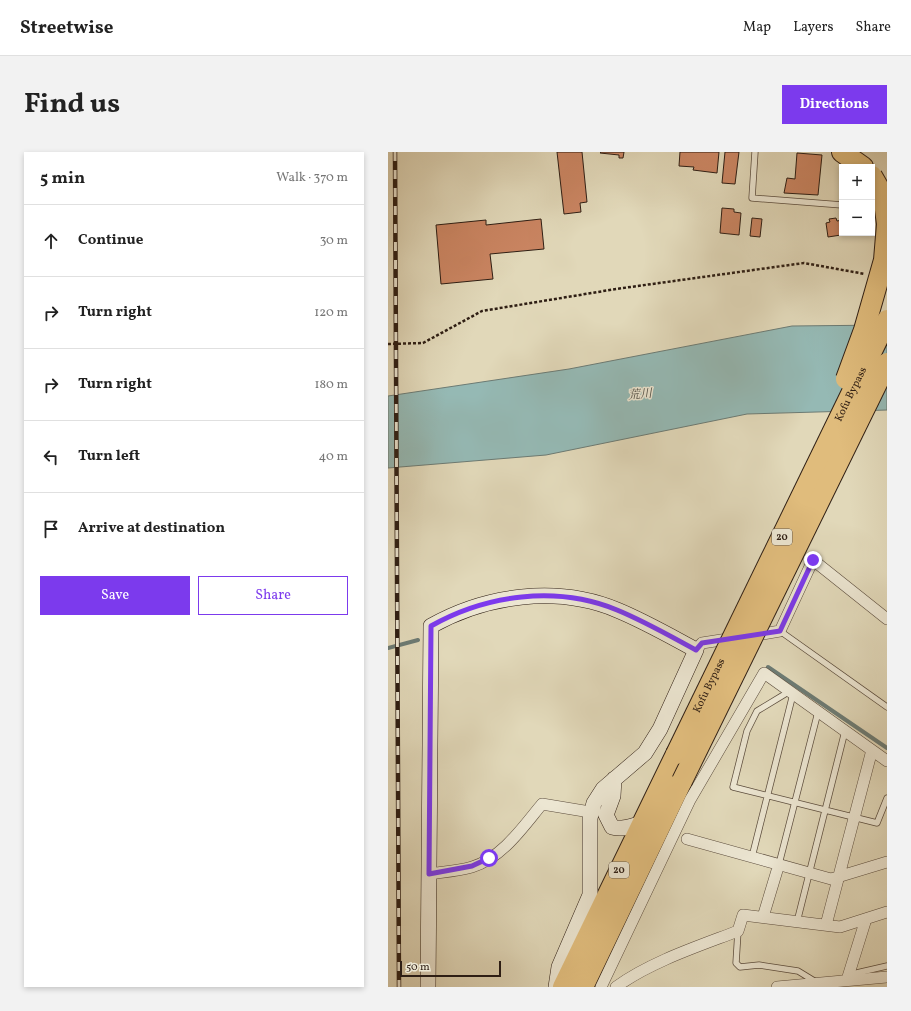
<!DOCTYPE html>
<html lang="en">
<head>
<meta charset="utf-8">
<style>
	:root { --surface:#fff; --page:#f2f2f2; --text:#222; --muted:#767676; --line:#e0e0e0; --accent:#7c3aed }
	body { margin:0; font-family:Vollkorn,"Noto Serif JP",serif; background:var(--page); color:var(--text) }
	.controls { position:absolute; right:12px; top:12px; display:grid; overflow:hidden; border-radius:0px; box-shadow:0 2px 6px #0003 }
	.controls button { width:36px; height:36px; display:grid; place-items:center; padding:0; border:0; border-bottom:1px solid var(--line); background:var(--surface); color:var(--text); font:20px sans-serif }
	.scale { position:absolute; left:12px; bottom:10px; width:101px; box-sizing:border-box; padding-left:4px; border:2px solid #2e1e14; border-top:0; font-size:11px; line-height:14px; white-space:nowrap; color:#2e1e14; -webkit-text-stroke:3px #ece6d2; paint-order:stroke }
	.stop { position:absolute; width:12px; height:12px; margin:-9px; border:3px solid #7c3aed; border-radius:50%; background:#fff }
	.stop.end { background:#7c3aed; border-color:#fff; box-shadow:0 1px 4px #0008 }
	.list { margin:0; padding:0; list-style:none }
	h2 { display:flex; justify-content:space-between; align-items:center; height:52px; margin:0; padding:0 16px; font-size:17px }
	h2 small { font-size:13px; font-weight:400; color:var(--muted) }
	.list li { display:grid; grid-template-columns:26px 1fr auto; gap:12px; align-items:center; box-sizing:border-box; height:72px; padding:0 16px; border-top:1px solid var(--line) }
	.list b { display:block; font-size:15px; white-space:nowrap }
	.list em { font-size:13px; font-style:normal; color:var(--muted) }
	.actions { display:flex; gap:8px; padding:12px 16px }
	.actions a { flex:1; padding:9px 0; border:1px solid var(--accent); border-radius:0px; text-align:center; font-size:14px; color:var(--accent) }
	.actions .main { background:var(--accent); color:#fff }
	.icon { flex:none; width:22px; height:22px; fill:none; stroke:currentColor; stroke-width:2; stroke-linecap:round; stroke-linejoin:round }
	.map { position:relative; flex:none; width:499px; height:835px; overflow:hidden; border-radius:0px }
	header { display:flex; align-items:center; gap:24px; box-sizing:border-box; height:56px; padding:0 20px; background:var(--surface); border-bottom:1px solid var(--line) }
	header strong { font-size:19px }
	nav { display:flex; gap:22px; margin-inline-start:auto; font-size:14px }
	.intro { display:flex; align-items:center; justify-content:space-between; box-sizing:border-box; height:96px; padding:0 24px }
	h1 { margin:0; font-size:28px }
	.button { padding:10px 18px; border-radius:0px; background:var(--accent); color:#fff; font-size:14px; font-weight:700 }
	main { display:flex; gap:24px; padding:0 24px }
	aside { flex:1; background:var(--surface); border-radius:0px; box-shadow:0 2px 6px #0003 }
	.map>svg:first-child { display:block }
</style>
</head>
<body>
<header>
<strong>Streetwise</strong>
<nav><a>Map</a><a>Layers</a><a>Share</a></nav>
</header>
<div class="intro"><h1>Find us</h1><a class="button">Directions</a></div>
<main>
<aside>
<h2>5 min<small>Walk · 370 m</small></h2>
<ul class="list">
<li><svg class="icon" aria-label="ahead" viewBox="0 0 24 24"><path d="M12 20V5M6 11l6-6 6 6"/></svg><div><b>Continue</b></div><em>30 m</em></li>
<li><svg class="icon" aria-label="right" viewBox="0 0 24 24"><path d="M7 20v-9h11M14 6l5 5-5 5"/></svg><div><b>Turn right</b></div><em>120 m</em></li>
<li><svg class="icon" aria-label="right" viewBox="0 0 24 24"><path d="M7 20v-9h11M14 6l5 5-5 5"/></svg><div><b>Turn right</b></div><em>180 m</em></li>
<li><svg class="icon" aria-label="left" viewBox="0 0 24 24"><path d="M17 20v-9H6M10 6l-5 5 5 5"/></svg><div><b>Turn left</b></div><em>40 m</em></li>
<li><svg class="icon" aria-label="arrive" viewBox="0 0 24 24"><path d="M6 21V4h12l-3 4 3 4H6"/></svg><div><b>Arrive at destination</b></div></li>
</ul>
<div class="actions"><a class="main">Save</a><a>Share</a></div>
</aside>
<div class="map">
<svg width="499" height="835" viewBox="0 0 499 835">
	<rect width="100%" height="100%" fill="#e1d8b9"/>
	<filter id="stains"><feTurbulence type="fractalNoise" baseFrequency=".005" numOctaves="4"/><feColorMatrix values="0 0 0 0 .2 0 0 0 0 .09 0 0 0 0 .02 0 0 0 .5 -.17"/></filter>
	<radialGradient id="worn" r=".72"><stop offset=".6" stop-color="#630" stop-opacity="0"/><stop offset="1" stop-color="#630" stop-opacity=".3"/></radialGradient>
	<path fill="#95b9b4" stroke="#6c7b74" d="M499,173V258L359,262L158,303L0,316V244L181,217L404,174Z"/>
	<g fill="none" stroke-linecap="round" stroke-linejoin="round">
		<path stroke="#6c7b74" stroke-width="4" d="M0,496L30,488
			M380,515L499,596"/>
	</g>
	<path fill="#ca8562" stroke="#2e1e14" d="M169,0H194L199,50L192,51L193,60L176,62Z
		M213,0H236L235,6H231V3L212,1Z
		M292,0H331L329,21L305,18L306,15L291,14Z
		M337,0H351L347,32L334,31Z
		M409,1L434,3L430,43L396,41L399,26L407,27Z
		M334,56L346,57V60L353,61L351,83L332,81Z
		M364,66L374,67L372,85L362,84Z
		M448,66L449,69L454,68V81H466L440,85L438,71L442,70L441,67Z
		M153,67L156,97L102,102L105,127L53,132L48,73L98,68V73Z"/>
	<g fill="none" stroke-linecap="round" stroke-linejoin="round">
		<g stroke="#5b4c3d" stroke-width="7">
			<path id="lane" d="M367,0L364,46L454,53
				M392,479L499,555
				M402,539L369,559L359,579L345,635L489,671L499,646
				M364,705L405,542
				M391,712L430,560
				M409,770L457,579
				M350,779L348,811L352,815L371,813L410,819L428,830
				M460,823L499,814"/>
		</g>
		<g stroke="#5b4c3d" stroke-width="12">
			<path id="street" d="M363,484L392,479L425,408L499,467
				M308,498L314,491L346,486
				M299,687L443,727L499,710
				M41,722C55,720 70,719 84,715C114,706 135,675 154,652L196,659
				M375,765L391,712
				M438,773L484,598
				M459,828L478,767
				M213,835L302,648L376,521L499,609
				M228,835C262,810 311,794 350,779L355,763L452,775L499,760
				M389,835L499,825"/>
		</g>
		<g stroke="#2e1e14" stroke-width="16">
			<path id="secondary" d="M226,627L225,644L218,663L224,675C235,678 243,674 254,671
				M40,835L43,474C98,443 169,433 229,458C256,469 282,484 308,498L272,577L257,601L215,637L206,651L202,666V743L171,815L168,835"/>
		</g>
		<g stroke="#2e1e14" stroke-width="22">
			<path id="highway" d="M454,0L475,15
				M175,835L288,602
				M195,835L294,629"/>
		</g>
		<path stroke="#2e1e14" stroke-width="2.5" stroke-dasharray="3 2" stroke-linecap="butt" d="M0,192L35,191L94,159L228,137L416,111L477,122"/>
		<use href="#lane" stroke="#ece6d2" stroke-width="5.5"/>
		<use href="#street" stroke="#ece6d2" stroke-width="11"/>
		<use href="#secondary" stroke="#ece6d2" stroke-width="15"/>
		<use href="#highway" stroke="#e0bc7c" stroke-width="20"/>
		<g stroke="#2e1e14" stroke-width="4.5">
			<path id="rail" d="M7,0L11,835"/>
		</g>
		<use href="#rail" stroke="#ece6d2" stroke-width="3" stroke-dasharray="9" stroke-linecap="butt"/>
		<g stroke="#2e1e14" stroke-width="22" stroke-linecap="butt">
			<g id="highway-bridge">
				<path d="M458,227L476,178L496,108L499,72L495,43L484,24"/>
				<path id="s1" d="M288,602L499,168"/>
				<path d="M294,629L499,211"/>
			</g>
		</g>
		<use href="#highway-bridge" stroke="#e0bc7c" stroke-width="20"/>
	</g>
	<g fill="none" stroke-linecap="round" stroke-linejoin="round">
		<path stroke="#7c3aed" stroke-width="5" d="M101,706L84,714L41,722L43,474C98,443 168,433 229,458C256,469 282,484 308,498L314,491L392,479L425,408"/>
	</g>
	<g text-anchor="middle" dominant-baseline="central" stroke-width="3" stroke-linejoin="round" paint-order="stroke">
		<g fill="#ece6d2" stroke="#675a4d" stroke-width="1">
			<rect x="384" y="377" width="20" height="16" rx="3"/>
			<rect x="221" y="710" width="20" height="16" rx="3"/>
		</g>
		<g font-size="10" font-weight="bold" fill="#2e1e14">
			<text x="394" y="385">20</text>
			<text x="231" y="718">20</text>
		</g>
		<g font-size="11" fill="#2e1e14" stroke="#ece6d2">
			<text stroke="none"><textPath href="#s1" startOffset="400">Kofu Bypass</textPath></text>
			<text stroke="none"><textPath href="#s1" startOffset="76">Kofu Bypass</textPath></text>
		</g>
		<g font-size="12" font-style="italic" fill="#4d4c44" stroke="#ece6d2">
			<text transform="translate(252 243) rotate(-5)">荒川</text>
		</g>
	</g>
	<rect width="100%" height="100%" filter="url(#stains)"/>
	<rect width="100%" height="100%" fill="url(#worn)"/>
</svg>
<div class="controls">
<button>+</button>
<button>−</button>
</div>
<div class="scale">50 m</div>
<div class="stop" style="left:101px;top:706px"></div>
<div class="stop end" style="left:425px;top:408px"></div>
</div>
</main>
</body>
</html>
